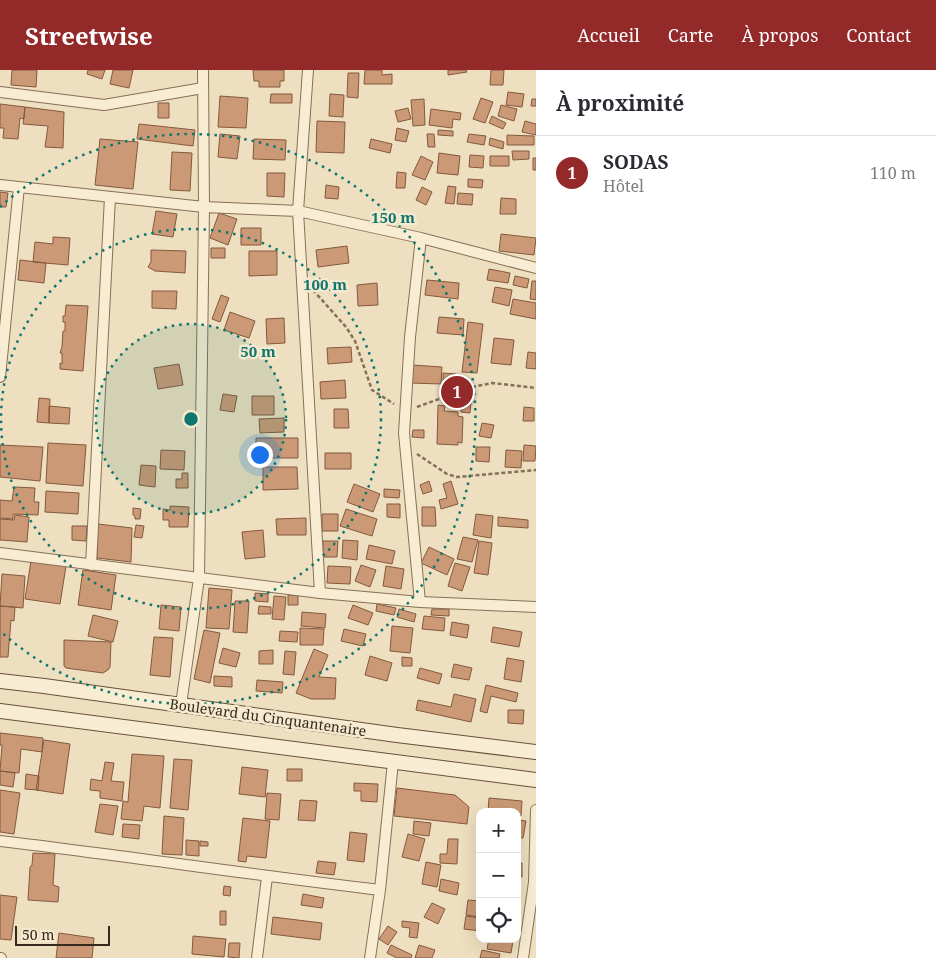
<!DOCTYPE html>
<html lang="fr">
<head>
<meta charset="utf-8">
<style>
	:root { --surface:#fff; --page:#f2f2f3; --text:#2b2b33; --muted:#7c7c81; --line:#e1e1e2; --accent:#94292a }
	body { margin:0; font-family:"Noto Serif",serif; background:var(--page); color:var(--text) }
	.controls { position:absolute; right:15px; bottom:15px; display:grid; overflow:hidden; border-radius:10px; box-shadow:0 5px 20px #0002 }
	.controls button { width:45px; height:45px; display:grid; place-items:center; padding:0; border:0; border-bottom:1px solid var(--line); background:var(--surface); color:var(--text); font:25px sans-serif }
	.scale { position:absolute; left:15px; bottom:12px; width:95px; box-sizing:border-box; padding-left:5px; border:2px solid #35281c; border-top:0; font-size:14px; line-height:18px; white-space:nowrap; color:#35281c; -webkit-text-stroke:4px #f5e9cf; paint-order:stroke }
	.you { position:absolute; left:259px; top:384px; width:18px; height:18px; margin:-12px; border:4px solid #fff; border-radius:50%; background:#1a73e8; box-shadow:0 0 0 8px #1a73e833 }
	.badge { display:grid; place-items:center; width:32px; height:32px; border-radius:50%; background:var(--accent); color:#fff; font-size:16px; font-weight:700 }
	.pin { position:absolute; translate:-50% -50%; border:2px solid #fff; box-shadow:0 1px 5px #0006 }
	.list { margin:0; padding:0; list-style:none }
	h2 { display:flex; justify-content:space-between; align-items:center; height:65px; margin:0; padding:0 20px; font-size:21px }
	h2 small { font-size:16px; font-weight:400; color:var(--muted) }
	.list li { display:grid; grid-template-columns:32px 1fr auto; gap:15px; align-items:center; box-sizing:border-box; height:75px; padding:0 20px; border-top:1px solid var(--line) }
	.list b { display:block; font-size:19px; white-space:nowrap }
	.list p { margin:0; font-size:16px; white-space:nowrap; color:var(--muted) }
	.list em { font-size:16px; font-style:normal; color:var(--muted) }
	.icon { flex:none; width:28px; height:28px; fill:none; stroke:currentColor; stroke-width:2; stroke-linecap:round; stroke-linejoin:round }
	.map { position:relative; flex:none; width:536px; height:888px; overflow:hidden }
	header { display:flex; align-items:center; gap:30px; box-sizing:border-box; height:70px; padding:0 25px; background:var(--accent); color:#fff }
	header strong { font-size:24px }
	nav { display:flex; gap:28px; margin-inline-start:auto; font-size:18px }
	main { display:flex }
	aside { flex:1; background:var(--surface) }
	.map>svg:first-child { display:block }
</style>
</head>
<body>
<header>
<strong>Streetwise</strong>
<nav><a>Accueil</a><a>Carte</a><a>À propos</a><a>Contact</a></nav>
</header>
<main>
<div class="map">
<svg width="536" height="888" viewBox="0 0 536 888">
	<rect width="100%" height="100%" fill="#eddfbf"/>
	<path fill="#cb9975" stroke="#84593e" d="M12,0H37L36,17L11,15Z
		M88,0H105L102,9L87,4Z
		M113,0H133L129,18L110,14Z
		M253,0H284V11H280V17H259V11H254Z
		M365,0H382V5L392,4V14H364Z
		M448,0H466L467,2L448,5Z
		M491,0H504L503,15H490Z
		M348,3H359L358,28L347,27Z
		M508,22L524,24L522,37L506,35Z
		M271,24H292V33H270Z
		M330,24L344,25L343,47L329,46Z
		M220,26L248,28L246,58L218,57Z
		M481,28L493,32L485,53L473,49Z
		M424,29L425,55L413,56L411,30Z
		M532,29H536V36H531Z
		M158,33H169V48H158Z
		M0,34L25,37L24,49L20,48L18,69L3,68L4,58H0Z
		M501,35L517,39L514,51L498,46Z
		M25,37L64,42L63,78L45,77L48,56L23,54Z
		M408,38L411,49L398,52L395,41Z
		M431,39L461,43L460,50L453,49L452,58L429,55Z
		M492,46L506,53L503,59L489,53Z
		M317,51L345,52L344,83L316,82Z
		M525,51L536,54V65L522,62Z
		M139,54L195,60L193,76L137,69Z
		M397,58L409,61L406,72L395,70Z
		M438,60L453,61V66L438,65Z
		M220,64L240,66L237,89L218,87Z
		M427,64H434L435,77H428Z
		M469,64L486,66L484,75L467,72Z
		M507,65L534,66V75H507Z
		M490,68L504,72L503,79L489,75Z
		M100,69L138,72L133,119L95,115Z
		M254,69L286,70L285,90L253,89Z
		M371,69L392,74L390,83L369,78Z
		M512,81H529V89L513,90Z
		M172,82L192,83L190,121L170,120Z
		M439,83L460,86L458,105L437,103Z
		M470,85L484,86L483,98L469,97Z
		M421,86L433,92L425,110L412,105Z
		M490,86H509V96H490Z
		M533,88H536V100H533Z
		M397,102L406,103L405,118H396Z
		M267,103H285L284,127L267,126Z
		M468,109L483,110L482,118L468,117Z
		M326,115L339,117L338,129L325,128Z
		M448,116L456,117L454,134L445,133Z
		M422,117L432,122L426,135L416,130Z
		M0,122L8,123L6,137H0Z
		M458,123L473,124L472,135L457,134Z
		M501,128L516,129V144H500Z
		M156,141L177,144L173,167L152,164Z
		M219,143L237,149L228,175L210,168Z
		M241,158H261V175H241Z
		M501,164L536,168L534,185L499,181Z
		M53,167L70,168L68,195L33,192L35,172L53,174Z
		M347,176L349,193L318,197L316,180Z
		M211,178H225V188H211Z
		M151,180L186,181L185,203L155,201L148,197L151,192Z
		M249,181H277V205L249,206Z
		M20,190L46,193L44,213L18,210Z
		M489,199L510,203L508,213L487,210Z
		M515,206L529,209L527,218L513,215Z
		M427,210L459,213L458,229L425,225Z
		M532,211H536V230L530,229Z
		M377,213L378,235L358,236L357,215Z
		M495,217L512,220L509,236L492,232Z
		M152,221H177L176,239L152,238Z
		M221,225L229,228L220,252L212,249Z
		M513,229L536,233V249L510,244Z
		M66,235L88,236L83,301L60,299V293L62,294V283H60L62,277L63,261H65V252H63V246H65Z
		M230,242L255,251L249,268L224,260Z
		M439,247L464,249L463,265L437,263Z
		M284,248L285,273L267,274L266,249Z
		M468,252L483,254L477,303L462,302Z
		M494,268L514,270L511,295L491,293Z
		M351,277L352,292L328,294L327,278Z
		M528,282L536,283V299L526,298Z
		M179,294L183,315L158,319L154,298Z
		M412,295L442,297L441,314L411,313Z
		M443,303L456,304V314H443Z
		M345,310L346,328L321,329L320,312Z
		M223,324L237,326L234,342L220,340Z
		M252,326H274V345H252Z
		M39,328L50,329L49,353L37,352Z
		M462,330L471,331L470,343L461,342Z
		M438,335L445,336L444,341L458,342V346L463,347L462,373L458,372V375L437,374Z
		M49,336L70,338L69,354L49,353Z
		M524,337L534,338V351H523Z
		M334,339H348L349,358H334Z
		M284,348V362L260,363L259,349Z
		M482,353L494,355L491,368L479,366Z
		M413,360H424V368L412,367Z
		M256,368H298V388H256Z
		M48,373L86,375L83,416L46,413Z
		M0,375L43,377L40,411L0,407Z
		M524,375L536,376L535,391H523Z
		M476,377H490L489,392L476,391Z
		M161,380L185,381L184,400L160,399Z
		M506,380L522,381L521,398L505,397Z
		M325,383H351V399H325Z
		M141,395L156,396L155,417L139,415Z
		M263,397H297L298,419L263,420Z
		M182,403H188V418H176V409H182Z
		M429,411L432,421L423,424L420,415Z
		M451,411L458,434L441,439L439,430L447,428L443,414Z
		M354,414L380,424L373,442L347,432Z
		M14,417L35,418L34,432H39L38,445L13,444V449L0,448V430L12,431Z
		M384,419L400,420L399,428L384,427Z
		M46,421L79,423L78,444L45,442Z
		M387,434H400V448L387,447Z
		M170,436L189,437L188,457H169V450H163V439L170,440Z
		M422,437H435L436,456H422Z
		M133,438L141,439L140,449H135V446L133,445Z
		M346,439L377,449L372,466L340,456Z
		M322,444H338V461H322Z
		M476,444L493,446L491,468L473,465Z
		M15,445L29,447L27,472L0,470V449L14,450Z
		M498,447L528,450V458L498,456Z
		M306,448V465H277L276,449Z
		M98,454L132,458L131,492L97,488Z
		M136,455L144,456L142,468L134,467Z
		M72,456H87L86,471L72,470Z
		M263,460L265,487L245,489L242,462Z
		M463,467L478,470L472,492L457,489Z
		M343,470L358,471L357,490L342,488Z
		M323,471H338L337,487H323Z
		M479,471L492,473L488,505L474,503Z
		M369,475L395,481L392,494L366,489Z
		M429,477L454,489L447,505L421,493Z
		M31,491L66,496L60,534L25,529Z
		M455,493L470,497L462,521L448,516Z
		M361,495L376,500L370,517L355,511Z
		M328,496L351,497L350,514L327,513Z
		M386,496L404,499L401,519L383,516Z
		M83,500L116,505L111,540L78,535Z
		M2,504L25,506L23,538L0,536Z
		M209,518L232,520L229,559L206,558Z
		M255,523L268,524V532L255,531Z
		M288,525H298V535H288Z
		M274,526L286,527L284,550L272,549Z
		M235,531H249L247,563L233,562Z
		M377,534L396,538L394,545L376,541Z
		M161,535L181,537L179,561L159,559Z
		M353,535L373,543L368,555L348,548Z
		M0,536L15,537L14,551L11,550L8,587H0Z
		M259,536L271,537V544H258Z
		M399,539L416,544L414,552L397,547Z
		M432,539H449V546L431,545Z
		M302,542L326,544L325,558L301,556Z
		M93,545L118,551L113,572L88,566Z
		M424,546L445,548L444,561L422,559Z
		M452,552L469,555L467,568L450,565Z
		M392,556L413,558L410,583L390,581Z
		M493,557L522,562L519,577L491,572Z
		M300,558L324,559L323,575H300Z
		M344,559L366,564L363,576L341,571Z
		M204,560L220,563L210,613L194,609Z
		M280,561L298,562L297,572L279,571Z
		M154,567L173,568L170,607L150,605Z
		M64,570L111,572L110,597L108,600L103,603L66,598L64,596Z
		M223,578L240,583L236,597L219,593Z
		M314,579L328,585L319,607L336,608L335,629H311L296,623Z
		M273,580V594H259V581Z
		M285,581L296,582L294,605L283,604Z
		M370,586L392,593L387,611L365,605Z
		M402,587L412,588V596H402Z
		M507,588L524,591L521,612L504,609Z
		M454,594L472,598L469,610L451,607Z
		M420,598L442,604L439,614L417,608Z
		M214,606L232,607V617L214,616Z
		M257,610L283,612L282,623L256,621Z
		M486,615L518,623L516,632L491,626L487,643L480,641Z
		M454,624L476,629L471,652L416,640L418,630L451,637Z
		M508,640H524L523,654L508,653Z
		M0,663L43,668L42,682L21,679L19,703L0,701L2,675H0Z
		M44,670L70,674L63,724L36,720Z
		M132,684L164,686L160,738L144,736L142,751L121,749L123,731L128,732Z
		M174,689L192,690L188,740L170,738Z
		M105,692L114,693L111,711L124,712L122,731L100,728V721L90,720L91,709L102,711Z
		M242,697L268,700L265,727L239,724Z
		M287,699H302V711H287Z
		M0,701L15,703L13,717L0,715Z
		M26,704L39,706L38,720L25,719Z
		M354,713L378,714L377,732L361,731V721H354Z
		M397,718L455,725L469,737L467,754L394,746Z
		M0,720L20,723L14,764L0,762Z
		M267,723L281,724L279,750L265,749Z
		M489,728L522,731L521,746L517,745V742H488Z
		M300,730L317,731L315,751L298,750Z
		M100,734L118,736L113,765L95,762Z
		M164,746L184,748L182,785L162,784Z
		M243,748L270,751L266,788L247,786L246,792L238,791Z
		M517,750L526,751L523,768L517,767Z
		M414,751L431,753L429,766L413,764Z
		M123,754L140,755L139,769L122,767Z
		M350,762L367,764L364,792L347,790Z
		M408,764L425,769L419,791L402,787Z
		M448,769H458L457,794L440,793V784H447Z
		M186,770L199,771V786L186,785Z
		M200,771L208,772V776H200Z
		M33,783L55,784L53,815L59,817L58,832L28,830L30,797L32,795Z
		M479,784H480V814H477Z
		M318,791L336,793L334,805L316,803Z
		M426,792L441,795L437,817L422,814Z
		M517,793H522V807H517Z
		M441,809L459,813L457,825L439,821Z
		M224,816L231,817L230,826L223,825Z
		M303,824L324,828L322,838L301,835Z
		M0,825L17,827L11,870L0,869Z
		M468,830L480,831V847L466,845Z
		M432,833L445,839L438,854L424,847Z
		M220,841H226V855H220Z
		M466,846L480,848V861L464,859Z
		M273,847L322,853L320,870L271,864Z
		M402,851L419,853L417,868L409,867L410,858L402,857Z
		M388,856L397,862L388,875L379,869Z
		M59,863L94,868L92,888H56Z
		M193,866L226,869L224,887L192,884Z
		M489,869L513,871L511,883L487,879Z
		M229,873H240L239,888L228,887Z
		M391,875L412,885L411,888H397L387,883Z
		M419,875L435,880L432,888H415Z
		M482,880L500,884L499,888H480Z"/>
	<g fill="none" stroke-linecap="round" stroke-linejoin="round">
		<g stroke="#867058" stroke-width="12">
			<path id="street" d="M308,0L298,141L320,523
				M0,22L104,35L203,18
				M0,115L204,137L298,141L421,168L536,198
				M0,307L19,117
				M0,483L320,523L420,532L536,537
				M91,495L110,127
				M420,532L404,363L410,267L421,168
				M181,635L199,508L204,137L203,0
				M0,771C127,786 253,805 380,820
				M0,888H1
				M257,888L267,807
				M370,888L380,820L393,692
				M523,888L534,812L536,740"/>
		</g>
		<g stroke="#67513b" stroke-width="16">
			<path id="secondary" d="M0,611L44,616L397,665L536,682
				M0,641L536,710"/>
		</g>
		<path stroke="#867058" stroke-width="2.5" stroke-dasharray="4 2.5" stroke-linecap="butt" d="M313,220L346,257L355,271L372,320L394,334
			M417,337L472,317L492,313L536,318
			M417,384L447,404L457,407L536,400"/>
		<use href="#street" stroke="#f8edd2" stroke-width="10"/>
		<use href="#secondary" stroke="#f8edd2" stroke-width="14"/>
	</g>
	<circle cx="191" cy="349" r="95" fill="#0f766e" fill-opacity=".12"/>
	<g fill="none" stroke="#0f766e" stroke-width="2.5" stroke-dasharray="2.5 5">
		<circle cx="191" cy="349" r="95"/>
		<circle cx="191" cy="349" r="190"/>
		<path d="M0 137A285 285 0 1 1 0 561"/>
	</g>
	<g text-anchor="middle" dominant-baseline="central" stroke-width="5" stroke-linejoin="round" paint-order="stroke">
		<g font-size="14" fill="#35281c" stroke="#f5e9cf">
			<text transform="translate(268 647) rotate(8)">Boulevard du Cinquantenaire</text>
		</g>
	</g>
	<circle cx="191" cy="349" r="8" fill="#0f766e" stroke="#f5e9cf" stroke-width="2.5"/>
	<g font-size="15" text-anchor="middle" font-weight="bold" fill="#0f766e" stroke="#f5e9cf" stroke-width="5" stroke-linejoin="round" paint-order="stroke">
		<text x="393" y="153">150 m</text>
		<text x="325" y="220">100 m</text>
		<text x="258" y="287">50 m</text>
	</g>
</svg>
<div class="controls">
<button>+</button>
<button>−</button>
<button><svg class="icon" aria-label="locate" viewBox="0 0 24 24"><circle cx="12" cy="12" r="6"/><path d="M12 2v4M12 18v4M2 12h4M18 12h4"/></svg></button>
</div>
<div class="scale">50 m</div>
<div class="you"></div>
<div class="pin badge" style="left:457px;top:322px">1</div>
</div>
<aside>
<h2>À proximité<small></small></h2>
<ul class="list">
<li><span class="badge">1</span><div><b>SODAS</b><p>Hôtel</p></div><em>110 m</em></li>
</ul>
</aside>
</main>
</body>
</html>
